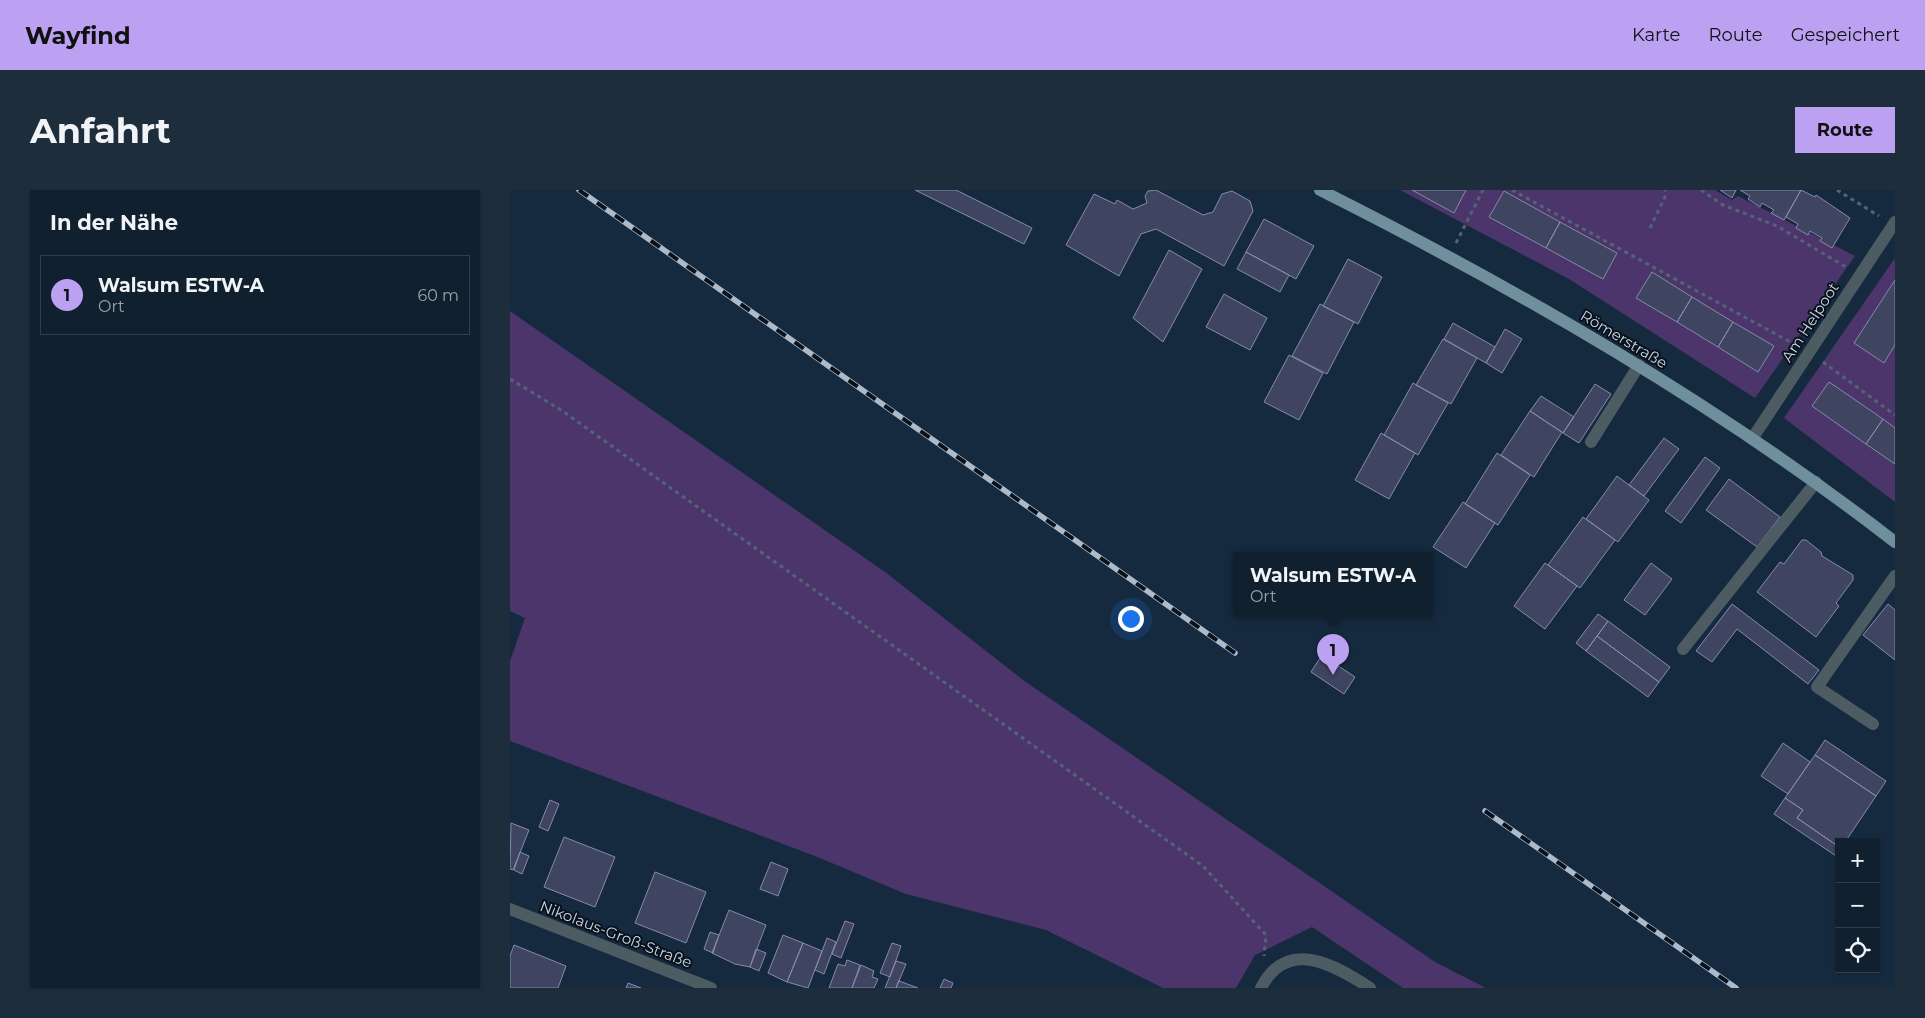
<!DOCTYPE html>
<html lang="de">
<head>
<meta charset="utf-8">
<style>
	:root { --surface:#10202f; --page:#1e2d3b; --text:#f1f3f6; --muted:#9ca3aa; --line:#303e4b; --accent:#bca0f2 }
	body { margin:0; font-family:Montserrat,sans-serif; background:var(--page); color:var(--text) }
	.controls { position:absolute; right:15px; bottom:15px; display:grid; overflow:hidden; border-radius:0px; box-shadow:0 1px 4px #0004 }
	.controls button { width:45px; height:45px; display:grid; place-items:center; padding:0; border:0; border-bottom:1px solid var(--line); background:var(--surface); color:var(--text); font:25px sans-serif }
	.you { position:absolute; left:620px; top:428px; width:18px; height:18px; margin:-12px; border:4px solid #fff; border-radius:50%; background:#1a73e8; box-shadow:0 0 0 8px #1a73e833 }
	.badge { display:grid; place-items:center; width:32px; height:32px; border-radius:50%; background:var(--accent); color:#111; font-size:16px; font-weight:700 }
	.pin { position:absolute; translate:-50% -41px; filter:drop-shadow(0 1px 2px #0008) }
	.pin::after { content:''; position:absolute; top:26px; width:18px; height:15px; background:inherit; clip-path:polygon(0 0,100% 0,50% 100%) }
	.popup { position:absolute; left:723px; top:362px; width:200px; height:65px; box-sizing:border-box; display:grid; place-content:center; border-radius:0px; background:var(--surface); filter:drop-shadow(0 1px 4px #0005); font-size:16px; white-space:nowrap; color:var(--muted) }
	.popup b { font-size:19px; color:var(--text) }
	.popup::after { content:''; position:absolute; left:50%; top:100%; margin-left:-10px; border:10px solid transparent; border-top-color:var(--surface) }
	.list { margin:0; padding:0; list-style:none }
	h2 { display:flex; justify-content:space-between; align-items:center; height:65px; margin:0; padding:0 20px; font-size:21px }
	h2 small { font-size:16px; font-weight:400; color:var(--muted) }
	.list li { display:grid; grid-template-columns:32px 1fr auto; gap:15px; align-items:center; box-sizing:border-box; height:80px; margin:0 10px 10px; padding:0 10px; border:1px solid var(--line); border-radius:0px }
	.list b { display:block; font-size:19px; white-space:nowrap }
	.list p { margin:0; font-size:16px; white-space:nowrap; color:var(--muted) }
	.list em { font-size:16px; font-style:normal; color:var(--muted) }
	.icon { flex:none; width:28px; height:28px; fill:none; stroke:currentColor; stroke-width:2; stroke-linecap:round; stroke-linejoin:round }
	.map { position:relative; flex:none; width:1385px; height:798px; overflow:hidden; border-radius:0px }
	header { display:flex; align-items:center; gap:30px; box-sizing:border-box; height:70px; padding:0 25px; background:var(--accent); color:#111 }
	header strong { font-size:24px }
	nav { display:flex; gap:28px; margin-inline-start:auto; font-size:18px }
	.intro { display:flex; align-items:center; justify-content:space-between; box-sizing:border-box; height:120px; padding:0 30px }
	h1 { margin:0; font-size:35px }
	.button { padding:12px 22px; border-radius:0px; background:var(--accent); color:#111; font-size:18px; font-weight:700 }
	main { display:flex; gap:30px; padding:0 30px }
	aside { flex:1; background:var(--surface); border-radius:0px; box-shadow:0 1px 4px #0004 }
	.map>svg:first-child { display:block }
</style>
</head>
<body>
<header>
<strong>Wayfind</strong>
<nav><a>Karte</a><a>Route</a><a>Gespeichert</a></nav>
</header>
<div class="intro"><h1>Anfahrt</h1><a class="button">Route</a></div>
<main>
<aside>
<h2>In der Nähe<small></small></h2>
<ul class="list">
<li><span class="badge">1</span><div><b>Walsum ESTW-A</b><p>Ort</p></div><em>60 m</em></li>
</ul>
</aside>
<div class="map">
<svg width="1385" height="798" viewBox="0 0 1385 798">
	<rect width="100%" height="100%" fill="#162a3f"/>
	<path fill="#4c356b" d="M890,0H1205L1222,10L1228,6L1345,66L1245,208L1059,89Z
		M1385,68V312L1274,228Z
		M0,121L375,382L513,490L925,772L976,798H893L802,737L745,765L726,798H653L536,740L396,704L305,666L0,551V471L15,428L0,421Z"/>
	<path fill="#3f4460" stroke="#858bab" d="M405,0H446L522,38L514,54Z
		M646,0L693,25L703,22L712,4L722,1L740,11L743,21L714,76L646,39L631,44L609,86L556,55L584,4L605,14L607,10L623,19L637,13L635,6L638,1Z
		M902,0H956L944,23Z
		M1210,0H1226L1222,8Z
		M1230,0H1291L1274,30L1261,23L1264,20L1252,13L1250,17L1238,9L1240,6Z
		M1291,0L1305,7L1306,5L1340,28L1322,58L1310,51L1312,48L1300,41L1298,45L1286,38L1288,34L1276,27Z
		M994,1L1050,32L1036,58L979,27Z
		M754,29L804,56L786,89L736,62Z
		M1050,32L1107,63L1093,89L1036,58Z
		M659,60L692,79L653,152L623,128Z
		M736,62L779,85L770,102L727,79Z
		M838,69L872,87L848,134L813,116Z
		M1142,82L1182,107L1167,132L1126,108Z
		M1385,90V155L1374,173L1344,153Z
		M714,104L757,128L740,160L696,137Z
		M1182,107L1223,132L1208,157L1167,132Z
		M810,114L844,132L817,184L782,166Z
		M1223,132L1264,156L1248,182L1208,157Z
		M943,133L985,157L976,173L934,149Z
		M995,139L1012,149L992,183L976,173Z
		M933,149L967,168L941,214L906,195Z
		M779,165L813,183L789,230L754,212Z
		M1319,192L1373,229L1356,254L1302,216Z
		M903,193L938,213L908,265L874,245Z
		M1085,194L1101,204L1069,253L1053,243Z
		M1031,206L1064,227L1053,243L1020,221Z
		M1020,221L1052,242L1024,287L991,265Z
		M1373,229L1385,238V274L1356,254Z
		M871,243L905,263L879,309L845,290Z
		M1154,248L1169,259L1134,306L1119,295Z
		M987,263L1020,285L988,335L955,314Z
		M1195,267L1210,278L1171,333L1155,321Z
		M1107,286L1139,310L1108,352L1076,329Z
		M1219,289L1270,327L1247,357L1196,320Z
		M953,312L985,333L956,378L923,357Z
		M1073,327L1105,350L1070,398L1038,375Z
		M1292,350H1296L1311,362L1312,366L1343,385V390L1326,413L1329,416L1306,447L1247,402L1270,372L1274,374Z
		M1035,373L1067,396L1035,439L1004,416Z
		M1141,373L1162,389L1135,425L1114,410Z
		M1222,414L1309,480L1298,494L1227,439L1202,472L1186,461Z
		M1378,414L1385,420V470L1353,445Z
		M1088,424L1098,431L1076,461L1066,453Z
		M1098,431L1160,477L1149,492L1087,446Z
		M1087,446L1149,492L1138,507L1076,461Z
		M812,465L845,487L834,504L801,482Z
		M1315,550L1376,591L1366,606L1305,565Z
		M1273,553L1300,572L1278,604L1251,586Z
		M1305,565L1366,606L1335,652H1329V657L1287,628L1293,620L1275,608Z
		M1275,608L1293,620L1287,628L1329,657V668L1264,624Z
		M40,610L49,614L38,641L29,637Z
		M1,633L19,640L3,680L0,679Z
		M54,647L105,667L85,717L34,697Z
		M10,662L19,666L12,684L4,680Z
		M261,672L278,679L268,706L250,699Z
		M145,682L196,702L176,753L125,733Z
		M219,720L256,735L240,777L225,774L202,763Z
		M335,731L344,734L331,768L322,764Z
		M200,742L209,745L203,763L194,759Z
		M273,745L293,753L277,792L258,783Z
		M317,748L326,752L314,784L305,780Z
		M293,753L312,761L298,798L277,792Z
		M382,753L391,756L380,787L370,783Z
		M4,755L56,776L48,798H0V766Z
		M246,759L256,763L249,781L240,777Z
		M337,770L350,775L342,798H319L328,774L335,776Z
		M386,771L396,774L389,791L386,798H375Z
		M351,775L364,781L362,787L368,789L364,798H342Z
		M434,789L443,793L441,798H430Z
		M389,790V791L408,798H386Z
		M118,793L131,798H116Z"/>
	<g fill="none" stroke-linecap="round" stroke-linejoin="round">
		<path stroke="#526476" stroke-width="3" stroke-dasharray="4 4" stroke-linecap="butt" d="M1002,0L1284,154
			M1191,0L1213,15L1267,36L1336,77
			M1327,0L1369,26
			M1140,38L1155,7V0
			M946,53L973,0
			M1313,172L1385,225
			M0,189L51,220L693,676L756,745L754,766"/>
		<path stroke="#4d5c63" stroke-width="12" d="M1242,249L1385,32
			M1081,252L1129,175
			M1173,459L1306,292
			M1363,534L1307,497L1385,386
			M0,719L201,798
			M751,798C777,747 825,775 860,798"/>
		<path stroke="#708f9d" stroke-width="12" d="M810,0C1011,101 1207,214 1385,352"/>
		<g stroke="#acbac9" stroke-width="5.5">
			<path id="rail" d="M69,0L725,463
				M975,621L1226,798"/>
		</g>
		<use href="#rail" stroke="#09121c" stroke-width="4" stroke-dasharray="11" stroke-linecap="butt"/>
	</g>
	<g text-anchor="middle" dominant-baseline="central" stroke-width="4" stroke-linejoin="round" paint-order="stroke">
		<g font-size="15" fill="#c9d6e4" stroke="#09121c">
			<text transform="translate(1300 132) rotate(-57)">Am Helpoot</text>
			<text transform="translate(1114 149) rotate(31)">Römerstraße</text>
			<text transform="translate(106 744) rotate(21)">Nikolaus-Groß-Straße</text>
		</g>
	</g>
</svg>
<div class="controls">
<button>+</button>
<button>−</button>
<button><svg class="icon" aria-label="locate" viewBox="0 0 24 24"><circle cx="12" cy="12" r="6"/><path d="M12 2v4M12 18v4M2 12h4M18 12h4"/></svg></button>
</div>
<div class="you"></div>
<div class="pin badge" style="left:823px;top:485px">1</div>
<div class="popup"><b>Walsum ESTW-A</b>Ort</div>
</div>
</main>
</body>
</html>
